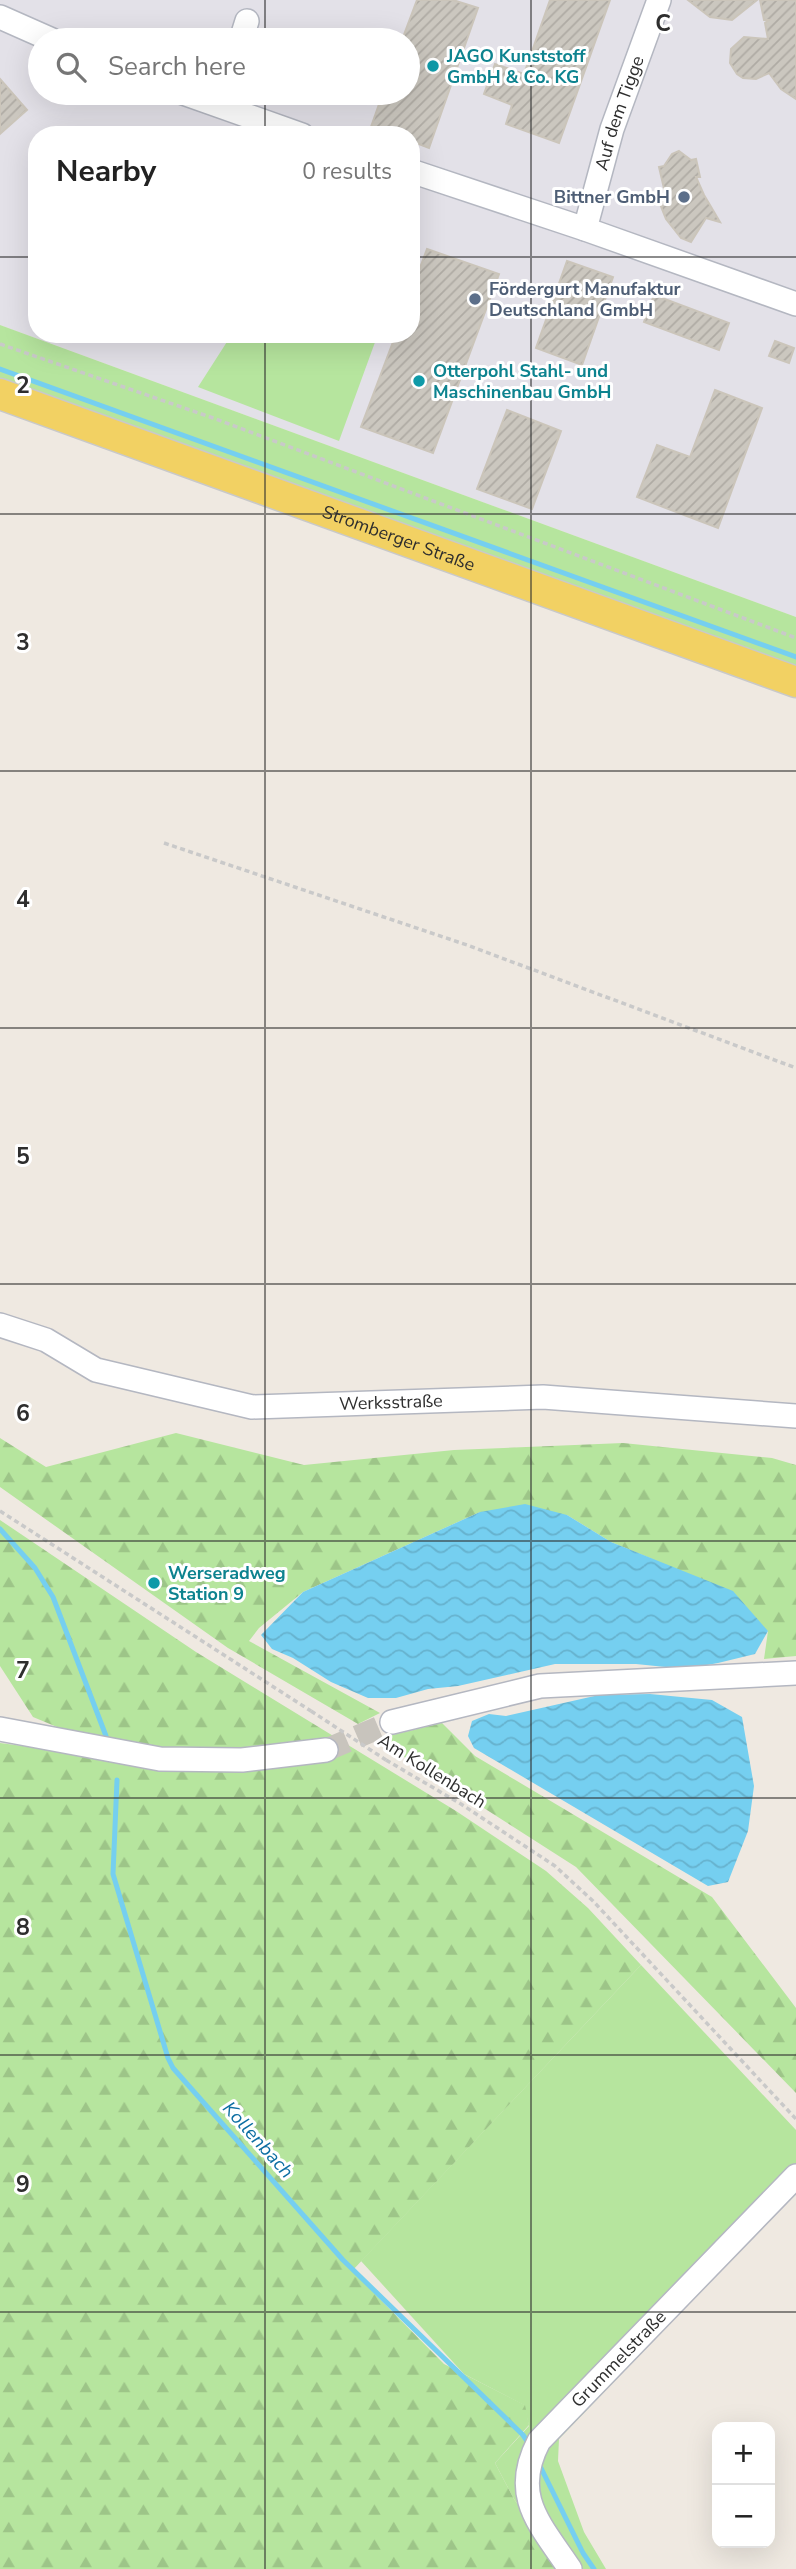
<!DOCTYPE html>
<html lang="en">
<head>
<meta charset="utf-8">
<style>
	:root { --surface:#fff; --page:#f2f2f2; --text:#222; --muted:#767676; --line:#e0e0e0 }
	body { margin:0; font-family:"Nunito Sans",sans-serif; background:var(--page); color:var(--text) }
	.controls { position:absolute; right:21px; bottom:21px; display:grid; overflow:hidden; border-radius:14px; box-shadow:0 7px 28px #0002 }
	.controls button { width:63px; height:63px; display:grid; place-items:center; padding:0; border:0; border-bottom:2px solid var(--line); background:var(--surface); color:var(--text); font:35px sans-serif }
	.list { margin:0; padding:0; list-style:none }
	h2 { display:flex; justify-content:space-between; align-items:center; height:91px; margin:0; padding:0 28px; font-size:30px }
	h2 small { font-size:23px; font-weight:400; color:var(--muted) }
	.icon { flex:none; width:38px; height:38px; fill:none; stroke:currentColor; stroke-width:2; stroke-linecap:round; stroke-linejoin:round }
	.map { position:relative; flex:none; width:796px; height:2569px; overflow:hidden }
	.search { position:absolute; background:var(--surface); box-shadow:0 7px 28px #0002; left:28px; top:28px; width:392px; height:77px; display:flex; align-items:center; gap:18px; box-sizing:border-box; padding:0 24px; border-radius:38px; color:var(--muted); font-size:26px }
	.panel { position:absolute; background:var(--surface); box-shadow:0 7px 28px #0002; left:28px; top:126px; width:392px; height:217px; border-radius:28px }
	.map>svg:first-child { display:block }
</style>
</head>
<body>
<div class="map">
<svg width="796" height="2569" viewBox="0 0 796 2569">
	<defs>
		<pattern id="forest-firs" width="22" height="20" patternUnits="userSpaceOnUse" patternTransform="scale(1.75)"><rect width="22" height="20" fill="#b6e59e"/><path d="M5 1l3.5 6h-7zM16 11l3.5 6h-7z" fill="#9dc588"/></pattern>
		<pattern id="water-waves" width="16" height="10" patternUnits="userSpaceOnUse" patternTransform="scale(1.75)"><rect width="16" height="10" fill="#75cff0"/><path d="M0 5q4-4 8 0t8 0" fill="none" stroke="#66b2ce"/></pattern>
		<pattern id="building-hatch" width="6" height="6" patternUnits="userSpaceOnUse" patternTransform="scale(1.75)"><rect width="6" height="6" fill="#cbc7bf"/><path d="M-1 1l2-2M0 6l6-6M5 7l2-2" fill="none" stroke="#afaba4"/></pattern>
	</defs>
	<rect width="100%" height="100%" fill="#efe9e1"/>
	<path fill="#e3e1e8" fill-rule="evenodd" d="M0,0H796V617L0,325ZM40,40H408V93H40ZM37,135H411V334H37Z"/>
	<path fill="#b6e59e" d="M0,325L796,617V669L0,381Z
		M232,334H378L339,441L198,387Z
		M641,1965L796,2130V2192L559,2439L558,2461L584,2532L606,2569H562L514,2499L495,2463L529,2426L524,2405L464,2374L361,2261Z"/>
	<path fill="url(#forest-firs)" d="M176,1433L304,1465L454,1450L623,1443L772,1458L796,1465V1656L764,1659L768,1631L650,1558L611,1542L567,1515L480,1512L303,1592L259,1628L249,1641L380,1713L358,1724L228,1648L0,1487V1438L46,1467Z
		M0,1520L196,1652L456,1811L546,1871L588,1908L641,1965L352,2271L444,2364L525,2405L529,2425L495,2463L514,2499L562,2569H0V1743L69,1752L74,1734L33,1717L0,1666Z
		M442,1723L475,1756L712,1897L796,2008V2093L576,1867L376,1739Z"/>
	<path fill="url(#water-waves)" d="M525,1504L567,1515L611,1542L733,1591L768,1631L755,1654L718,1663L685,1669L636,1664H555L458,1686L428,1689L396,1698H368L331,1682L293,1658L272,1649L261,1635L303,1592L480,1512Z
		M650,1694L712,1700L742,1717L754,1786L748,1831L728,1882L708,1886L474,1748L468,1736L472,1721L489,1714L506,1716L599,1695Z"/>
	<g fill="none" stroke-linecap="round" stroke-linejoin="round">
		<path stroke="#75cff0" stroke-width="5" d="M0,369L796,657
			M0,1529L35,1568L53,1597L106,1736
			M117,1780L113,1874L168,2058L173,2068L343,2260L523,2435L529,2444
			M539,2464L583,2553L594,2569"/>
	</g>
	<path fill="url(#building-hatch)" stroke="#cbc5ba" stroke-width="2" d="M417,0H453L478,8L429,148L411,141V135H393L371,127L383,93H408V40H402Z
		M550,0H610L559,143L506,124L512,105L484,94L495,64L524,74Z
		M688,0H757L732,20L710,17Z
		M760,0H796V99L781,89L769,73L756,79L743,78L737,74L730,63L731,49L744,37L768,39L765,23L769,20H764Z
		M0,79L27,110L0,134Z
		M679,151L691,160L696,159L700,177H696L704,195L720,222L706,218L691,242L681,238L666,219L658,199L666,197L659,167L664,166L672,154Z
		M427,249L499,274L433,453L361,427L396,334H411V292Z
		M567,261L613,277L582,365L536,348Z
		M654,295L729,323L719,350L644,322Z
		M775,341L794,348L789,363L769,356Z
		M715,390L762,408L718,528L637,497L657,445L690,457Z
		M507,410L561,431L532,509L477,489Z"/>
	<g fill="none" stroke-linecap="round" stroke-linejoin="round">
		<path stroke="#c8c4bd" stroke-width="23" stroke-dasharray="23 11" stroke-linecap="butt" d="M326,1750L392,1722"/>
		<g stroke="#b4b7c1" stroke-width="26">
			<g id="minor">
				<path d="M0,17L52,40"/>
				<path d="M241,40L247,21"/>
				<path d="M183,93L302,135"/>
				<path d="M411,171L585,229L796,304"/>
				<path id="s1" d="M585,229L612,129L659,0"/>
				<path id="s2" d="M0,1325L46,1340L96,1370L252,1407L543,1397L796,1416"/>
				<path d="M392,1722L540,1686L796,1673"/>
				<path d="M0,1729L160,1759L242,1760L326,1750"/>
				<path id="s3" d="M570,2569C540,2524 510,2496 539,2441L796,2176"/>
			</g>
		</g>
		<g stroke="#c9c9c9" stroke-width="33">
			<g id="major">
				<path id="s4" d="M0,394L796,682"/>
			</g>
		</g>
		<path stroke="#c9c9c9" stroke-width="3.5" stroke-dasharray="5 3.5" stroke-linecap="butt" d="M0,344L213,418L796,638
			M164,843L467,945L796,1068
			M0,1511L311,1711
			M386,1760L461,1804L555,1866L593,1901L796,2119"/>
		<use href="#minor" stroke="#fff" stroke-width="23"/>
		<use href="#major" stroke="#f2d163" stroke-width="30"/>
		<path stroke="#c9c9c9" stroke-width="3.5" stroke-dasharray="5 3.5" stroke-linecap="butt" d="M311,1711L386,1760"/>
	</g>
	<path fill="none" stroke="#2e2e2e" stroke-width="2" stroke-opacity="0.55" d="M265,0V40M531,0V2569M265,93V135M0,257H37M411,257H796M265,334V2569M0,514H796M0,771H796M0,1028H796M0,1284H796M0,1541H796M0,1798H796M0,2055H796M0,2312H796"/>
	<g fill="#0f9aa8" stroke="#fff" stroke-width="2.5">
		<circle cx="433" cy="66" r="7"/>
		<circle cx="419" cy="381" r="7"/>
		<circle cx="154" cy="1583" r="7"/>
	</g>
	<g fill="#5c6f8a" stroke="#fff" stroke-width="2.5">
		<circle cx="684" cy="197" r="7"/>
		<circle cx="475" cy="299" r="7"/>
	</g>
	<g text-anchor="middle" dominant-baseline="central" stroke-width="6" stroke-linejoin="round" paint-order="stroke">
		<g font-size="18" font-weight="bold" fill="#0d838f" stroke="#fff" text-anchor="start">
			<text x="447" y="56">JAGO Kunststoff<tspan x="447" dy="21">GmbH &amp; Co. KG</tspan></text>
			<text x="433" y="371">Otterpohl Stahl- und<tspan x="433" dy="21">Maschinenbau GmbH</tspan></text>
			<text x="168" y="1573">Werseradweg<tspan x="168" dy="21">Station 9</tspan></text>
		</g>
		<g font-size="18" fill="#2e2e2e" stroke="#fff">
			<text stroke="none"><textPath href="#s1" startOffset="121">Auf dem Tigge</textPath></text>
			<text stroke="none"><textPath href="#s4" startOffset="424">Stromberger Straße</textPath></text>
			<text stroke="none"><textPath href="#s2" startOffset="406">Werksstraße</textPath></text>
			<text transform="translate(432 1771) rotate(32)">Am Kollenbach</text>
			<text stroke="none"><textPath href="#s3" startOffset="256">Grummelstraße</textPath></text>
		</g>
		<g font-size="18" font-weight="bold" fill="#4e5e75" stroke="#fff" text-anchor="end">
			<text x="670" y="197">Bittner GmbH</text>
			<text x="489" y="289" text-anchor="start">Fördergurt Manufaktur<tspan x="489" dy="21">Deutschland GmbH</tspan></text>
		</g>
		<g font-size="19" font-style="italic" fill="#0d6fa3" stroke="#fff">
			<text transform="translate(258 2140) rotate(48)">Kollenbach</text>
		</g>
	</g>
	<g font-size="23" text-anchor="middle" font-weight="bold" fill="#2e2e2e" stroke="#fff" stroke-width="6" stroke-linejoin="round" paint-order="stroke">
		<text x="663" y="31">C</text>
		<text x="23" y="393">2</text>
		<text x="23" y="650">3</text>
		<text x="23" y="907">4</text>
		<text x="23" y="1164">5</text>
		<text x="23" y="1421">6</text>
		<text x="23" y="1678">7</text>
		<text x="23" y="1935">8</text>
		<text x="23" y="2192">9</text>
	</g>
</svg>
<div class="controls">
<button>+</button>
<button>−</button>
</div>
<div class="search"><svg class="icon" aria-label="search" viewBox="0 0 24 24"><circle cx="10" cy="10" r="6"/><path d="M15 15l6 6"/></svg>Search here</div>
<section class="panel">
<h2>Nearby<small>0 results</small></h2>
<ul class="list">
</ul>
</section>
</div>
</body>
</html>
